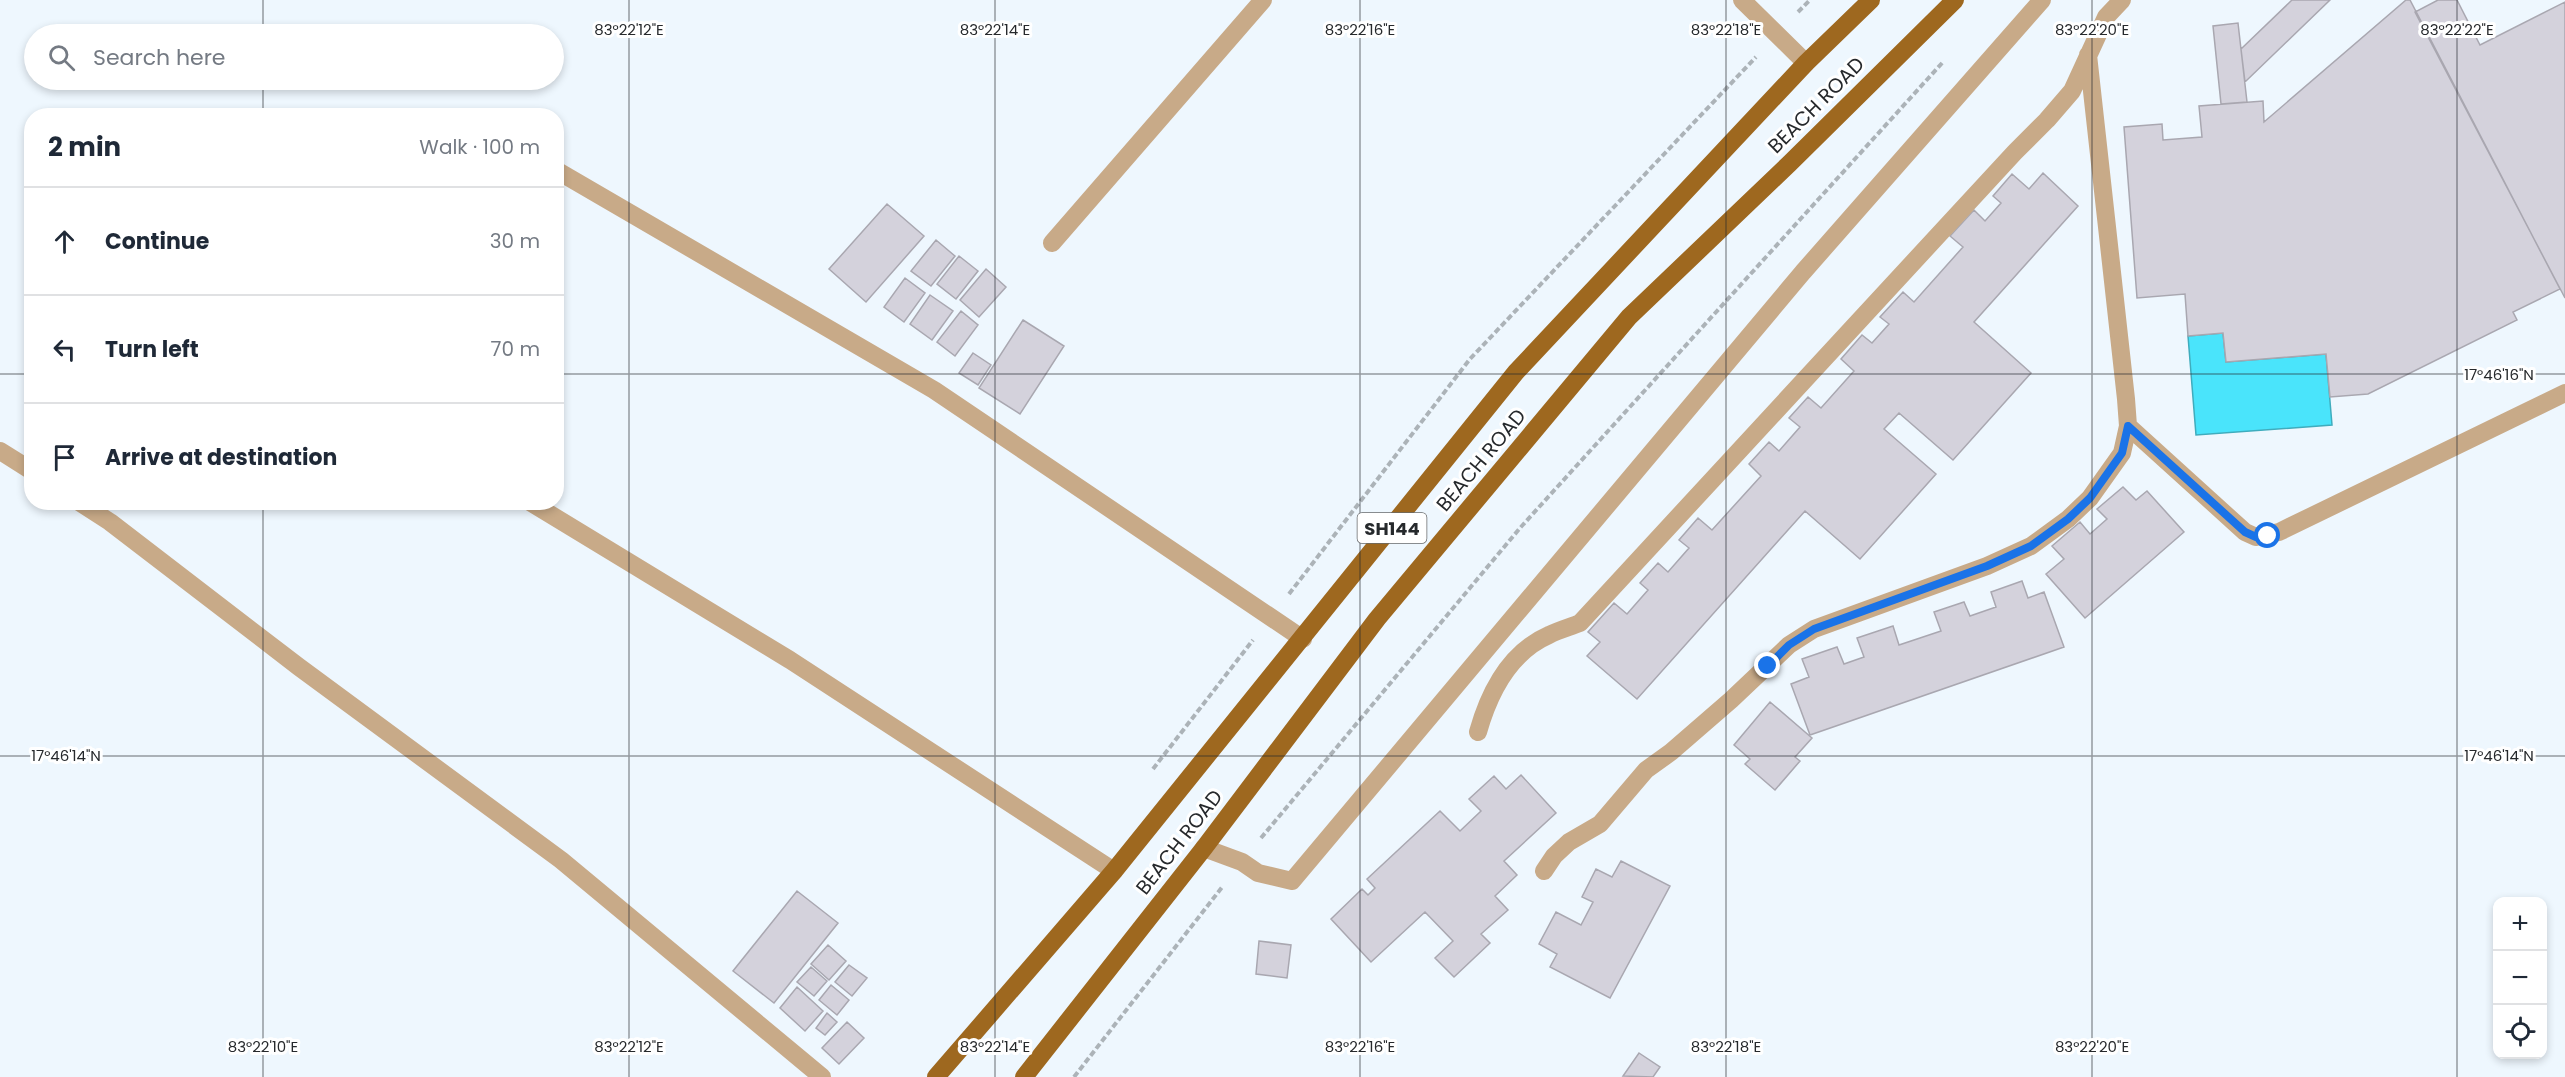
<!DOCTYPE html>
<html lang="en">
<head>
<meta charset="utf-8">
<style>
	:root { --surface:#fff; --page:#f2f2f3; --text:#1f2937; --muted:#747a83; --line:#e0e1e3 }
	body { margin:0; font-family:Poppins,sans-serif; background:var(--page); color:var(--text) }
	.controls { position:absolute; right:18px; bottom:18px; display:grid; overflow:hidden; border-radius:12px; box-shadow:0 3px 9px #0003 }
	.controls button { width:54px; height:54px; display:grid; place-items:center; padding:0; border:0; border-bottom:2px solid var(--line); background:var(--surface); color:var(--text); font:30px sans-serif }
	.stop { position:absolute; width:18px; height:18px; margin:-14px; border:4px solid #1a73e8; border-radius:50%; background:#fff }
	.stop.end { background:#1a73e8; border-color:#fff; box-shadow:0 2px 6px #0008 }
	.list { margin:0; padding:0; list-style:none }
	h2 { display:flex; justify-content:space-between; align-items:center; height:78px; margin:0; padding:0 24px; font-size:26px }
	h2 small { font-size:20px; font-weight:400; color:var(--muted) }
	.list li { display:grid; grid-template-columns:39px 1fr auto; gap:18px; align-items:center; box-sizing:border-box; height:108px; padding:0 24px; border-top:2px solid var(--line) }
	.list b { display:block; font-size:22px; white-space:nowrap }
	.list em { font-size:20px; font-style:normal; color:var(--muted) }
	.icon { flex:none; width:33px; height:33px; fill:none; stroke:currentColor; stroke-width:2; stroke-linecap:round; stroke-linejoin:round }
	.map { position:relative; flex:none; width:2565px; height:1077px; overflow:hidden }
	.search { position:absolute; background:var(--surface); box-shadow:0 3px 9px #0003; left:24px; top:24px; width:540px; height:66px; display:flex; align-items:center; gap:15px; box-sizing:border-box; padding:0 21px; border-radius:33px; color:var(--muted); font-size:22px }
	.panel { position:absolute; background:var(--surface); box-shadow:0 3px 9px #0003; left:24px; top:108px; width:540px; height:402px; border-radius:24px }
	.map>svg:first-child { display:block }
</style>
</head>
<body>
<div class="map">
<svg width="2565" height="1077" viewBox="0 0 2565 1077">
	<rect width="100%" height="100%" fill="#eef7fe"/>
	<path fill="#4ae4fb" stroke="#3facbd" stroke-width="1.5" d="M2223,333L2226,362L2326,354L2332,425L2196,435L2188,336Z"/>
	<path fill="#d4d2dc" stroke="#a9a7b0" stroke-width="1.5" d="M2292,0H2330L2245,82L2241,49Z
		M2406,0H2410L2560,289L2513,312L2517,320L2368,394L2330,397L2326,354L2226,362L2223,333L2188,336L2185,294L2137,298L2124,127L2162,124L2163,140L2202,137L2199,106L2263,101L2264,122Z
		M2438,0H2457L2480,45L2565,2V298L2415,12Z
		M2238,23L2247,102L2221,104L2213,26Z
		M2043,173L2078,206L1974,322L2031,373L1953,460L1899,413L1884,429L1936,474L1860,559L1805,511L1637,699L1587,656L1600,642L1588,632L1614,603L1627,614L1648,590L1640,583L1658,563L1668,572L1689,548L1679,540L1698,518L1712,530L1761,476L1749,464L1769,442L1779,451L1800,427L1789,418L1808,397L1821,408L1854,371L1841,359L1862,335L1872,343L1889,324L1880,317L1903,292L1914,302L1963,247L1950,236L1974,210L1985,221L2001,203L1993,196L2012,174L2029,189Z
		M887,204L924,236L866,302L829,269Z
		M936,240L955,256L931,286L911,271Z
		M959,256L978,271L956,299L937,284Z
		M986,269L1006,287L979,317L960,300Z
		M905,278L925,293L904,322L884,307Z
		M930,295L953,311L932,340L910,324Z
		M961,311L978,325L955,356L937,342Z
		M1023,320L1064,346L1020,414L979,388Z
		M973,353L991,365L978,385L959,373Z
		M2123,487L2136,500L2147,491L2184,532L2085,618L2046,574L2064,559L2052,546L2080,522L2090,534L2107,519L2097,509Z
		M2022,581L2028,598L2044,592L2064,647L1810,735L1791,684L1809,677L1802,659L1837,647L1844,664L1864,657L1857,638L1893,626L1899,645L1941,631L1934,612L1964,602L1970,616L1996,607L1991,592Z
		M1770,702L1812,738L1795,757L1800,761L1775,790L1745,764L1750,759L1734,745Z
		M1521,775L1556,813L1504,861L1517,875L1495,896L1508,910L1481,934L1490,943L1454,977L1435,958L1453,941L1425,912L1371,962L1331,919L1362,889L1368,895L1375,888L1367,879L1440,811L1460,831L1481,811L1469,799L1494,776L1506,789Z
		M1621,861L1670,886L1610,998L1550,967L1557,954L1539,944L1556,912L1581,925L1593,902L1582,897L1596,869L1612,877Z
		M797,891L838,923L774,1003L733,971Z
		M1259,941L1291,945L1287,978L1256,974Z
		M828,945L846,961L829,980L811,964Z
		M849,965L867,978L852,996L835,982Z
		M811,967L827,981L814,996L797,982Z
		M831,985L849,1000L837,1015L819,1000Z
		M797,987L823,1011L805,1031L780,1008Z
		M827,1013L837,1022L825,1035L816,1028Z
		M847,1022L864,1038L839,1064L822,1048Z
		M1639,1053L1660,1067L1653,1077L1623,1076Z"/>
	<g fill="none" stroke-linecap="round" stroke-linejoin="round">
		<path stroke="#acb3b8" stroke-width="4" stroke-dasharray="6 3" stroke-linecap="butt" d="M1798,12L1810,0
			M1289,594L1470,359L1756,57
			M1153,769L1253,640
			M1261,838L1520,528L1943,62
			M1074,1077L1223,886"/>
		<path stroke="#c8aa88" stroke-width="18" d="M1742,0L1806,63
			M556,170L934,390L1303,639
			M1052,243L1263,0
			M2128,426L2245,532L2256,537L2279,532L2565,393
			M0,451L32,471
			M79,502L110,522L299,667L561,860L822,1077
			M530,502L790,660L1114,871
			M1478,732C1489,693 1510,652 1549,635C1559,630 1570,627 1580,623L2015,152L2047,120L2072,91L2106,17L2122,0
			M1204,848L1242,862L1258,873L1292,881L1803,272L2042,0
			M1544,871L1554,856L1569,842L1600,824L1646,770L1671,752L1731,700L1789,645L1814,629L1987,566L2031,546L2068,519L2090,498L2122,453L2128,426L2126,399L2088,55"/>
		<path stroke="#9e681f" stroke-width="18" d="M936,1077L1114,871L1516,372L1806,63L1871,0
			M1024,1077L1204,848L1377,619L1629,317L1789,164L1955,0"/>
	</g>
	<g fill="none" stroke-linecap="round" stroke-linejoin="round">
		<path stroke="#1a73e8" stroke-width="8" d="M1768,666L1789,645L1814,629L1987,566L2031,546L2068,519L2090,498L2122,453L2128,426L2245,532L2256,537L2268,536"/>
	</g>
	<path fill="none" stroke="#26292c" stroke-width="1.5" stroke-opacity="0.45" d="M263,0V34M629,0V1077M995,0V1077M1360,0V1077M1726,0V1077M2092,0V1077M2457,0V1077M263,80V116M0,374H32M556,374H2565M263,502V1077M0,756H2565"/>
	<g text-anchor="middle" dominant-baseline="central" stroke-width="6" stroke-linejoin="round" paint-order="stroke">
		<rect fill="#fff" stroke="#67696b" stroke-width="1.5" x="1357.5" y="513" width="69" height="30" rx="4.5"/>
		<g font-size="18" font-weight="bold" fill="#26292c">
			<text x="1392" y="528">SH144</text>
		</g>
		<g font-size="20" fill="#26292c" stroke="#fff">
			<text transform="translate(1816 105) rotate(-45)">BEACH ROAD</text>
			<text transform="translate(1481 460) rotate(-50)">BEACH ROAD</text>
			<text transform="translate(1179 842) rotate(-52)">BEACH ROAD</text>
		</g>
	</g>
	<g font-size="15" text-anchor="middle" fill="#26292c" stroke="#fff" stroke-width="6" stroke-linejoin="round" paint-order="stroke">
		<text x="629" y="35">83°22'12"E</text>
		<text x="995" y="35">83°22'14"E</text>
		<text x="1360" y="35">83°22'16"E</text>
		<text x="1726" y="35">83°22'18"E</text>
		<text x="2092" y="35">83°22'20"E</text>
		<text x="2457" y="35">83°22'22"E</text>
		<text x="2499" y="380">17°46'16"N</text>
		<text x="66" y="761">17°46'14"N</text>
		<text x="2499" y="761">17°46'14"N</text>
		<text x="263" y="1052">83°22'10"E</text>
		<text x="629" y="1052">83°22'12"E</text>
		<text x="995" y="1052">83°22'14"E</text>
		<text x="1360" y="1052">83°22'16"E</text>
		<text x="1726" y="1052">83°22'18"E</text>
		<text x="2092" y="1052">83°22'20"E</text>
	</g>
</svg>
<div class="controls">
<button>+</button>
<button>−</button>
<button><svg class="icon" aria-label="locate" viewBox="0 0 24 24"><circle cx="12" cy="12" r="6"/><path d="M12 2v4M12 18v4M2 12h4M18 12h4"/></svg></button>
</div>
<div class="stop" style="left:2268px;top:536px"></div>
<div class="stop end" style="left:1768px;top:666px"></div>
<div class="search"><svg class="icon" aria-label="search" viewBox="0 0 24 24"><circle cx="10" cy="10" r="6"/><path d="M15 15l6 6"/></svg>Search here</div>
<section class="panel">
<h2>2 min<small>Walk · 100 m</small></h2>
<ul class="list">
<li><svg class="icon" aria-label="ahead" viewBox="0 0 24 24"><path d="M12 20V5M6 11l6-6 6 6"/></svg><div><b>Continue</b></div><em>30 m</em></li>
<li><svg class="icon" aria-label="left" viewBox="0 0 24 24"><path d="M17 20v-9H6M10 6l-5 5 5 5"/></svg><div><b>Turn left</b></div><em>70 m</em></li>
<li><svg class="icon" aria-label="arrive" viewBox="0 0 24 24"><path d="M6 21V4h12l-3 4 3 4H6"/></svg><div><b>Arrive at destination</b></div></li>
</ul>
</section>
</div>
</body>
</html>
